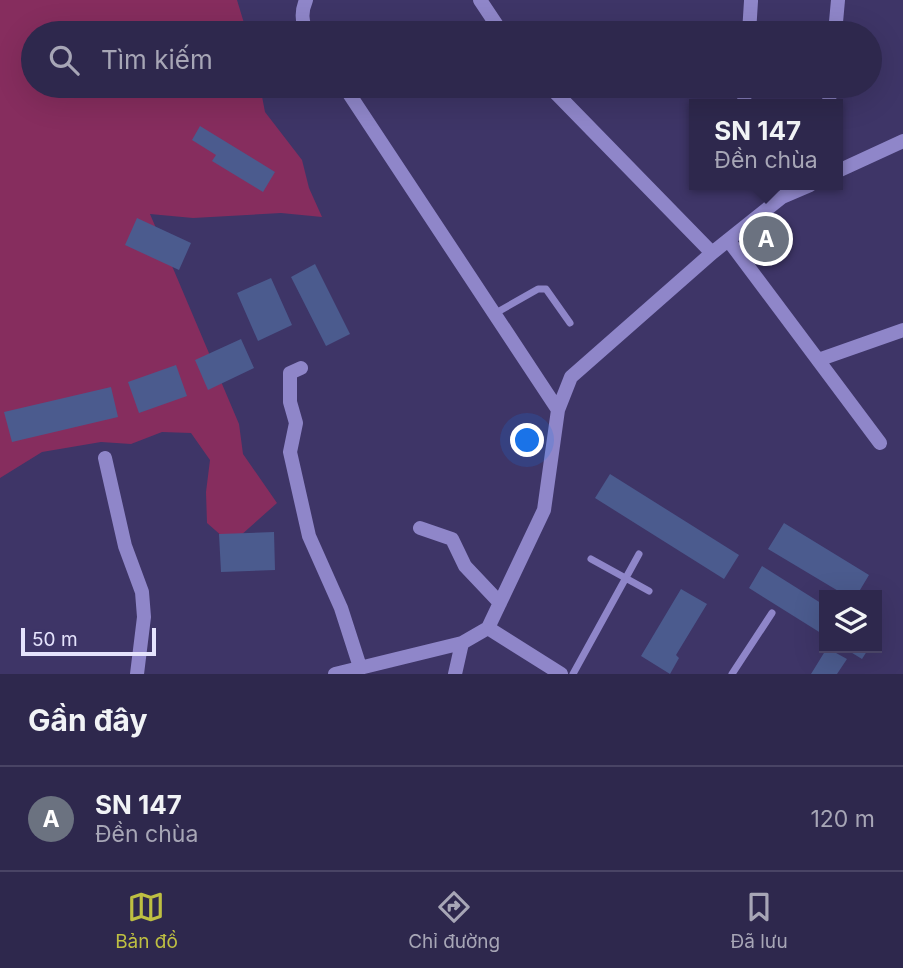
<!DOCTYPE html>
<html lang="vi">
<head>
<meta charset="utf-8">
<style>
	:root { --surface:#2e284d; --page:#363054; --text:#f1f3f6; --muted:#a7a6b6; --line:#494465; --accent:#bebf42 }
	body { margin:0; font-family:Inter,sans-serif; background:var(--page); color:var(--text) }
	.controls { position:absolute; right:21px; bottom:21px; display:grid; overflow:hidden; border-radius:0px; box-shadow:0 7px 28px #0002 }
	.controls button { width:63px; height:63px; display:grid; place-items:center; padding:0; border:0; border-bottom:2px solid var(--line); background:var(--surface); color:var(--text); font:35px sans-serif }
	.scale { position:absolute; left:21px; bottom:18px; width:135px; box-sizing:border-box; padding-left:7px; border:4px solid #e5e3fc; border-top:0; font-size:19px; line-height:24px; white-space:nowrap; color:#e5e3fc; -webkit-text-stroke:5px #3e3567; paint-order:stroke }
	.you { position:absolute; left:528px; top:441px; width:24px; height:24px; margin:-18px; border:5px solid #fff; border-radius:50%; background:#1a73e8; box-shadow:0 0 0 10px #1a73e833 }
	.badge { display:grid; place-items:center; width:46px; height:46px; border-radius:50%; background:var(--accent); color:#fff; font-size:23px; font-weight:700 }
	.pin { position:absolute; translate:-50% -50%; border:4px solid #fff; box-shadow:0 2px 7px #0006 }
	.popup { position:absolute; left:689px; top:99px; width:154px; height:91px; box-sizing:border-box; display:grid; place-content:center; border-radius:0px; background:var(--surface); filter:drop-shadow(0 2px 5px #0005); font-size:23px; white-space:nowrap; color:var(--muted) }
	.popup b { font-size:26px; color:var(--text) }
	.popup::after { content:''; position:absolute; left:50%; top:100%; margin-left:-14px; border:14px solid transparent; border-top-color:var(--surface) }
	.list { margin:0; padding:0; list-style:none }
	h2 { display:flex; justify-content:space-between; align-items:center; height:91px; margin:0; padding:0 28px; font-size:30px }
	h2 small { font-size:23px; font-weight:400; color:var(--muted) }
	.list li { display:grid; grid-template-columns:46px 1fr auto; gap:21px; align-items:center; box-sizing:border-box; height:105px; padding:0 28px; border-top:2px solid var(--line) }
	.list b { display:block; font-size:26px; white-space:nowrap }
	.list p { margin:0; font-size:23px; white-space:nowrap; color:var(--muted) }
	.list em { font-size:23px; font-style:normal; color:var(--muted) }
	.icon { flex:none; width:38px; height:38px; fill:none; stroke:currentColor; stroke-width:2; stroke-linecap:round; stroke-linejoin:round }
	.map { position:relative; flex:none; width:903px; height:674px; overflow:hidden }
	.search { position:absolute; background:var(--surface); box-shadow:0 7px 28px #0002; left:21px; right:21px; top:21px; height:77px; display:flex; align-items:center; gap:18px; box-sizing:border-box; padding:0 24px; border-radius:38px; color:var(--muted); font-size:26px }
	.sheet { height:196px; background:var(--surface) }
	nav { display:flex; justify-content:space-around; align-items:center; box-sizing:border-box; height:98px; border-top:2px solid var(--line); background:var(--surface); font-size:19px; color:var(--muted) }
	nav a { display:grid; justify-items:center; gap:4px }
	nav .on { color:var(--accent) }
	.map>svg:first-child { display:block }
</style>
</head>
<body>
<div class="map">
<svg width="903" height="674" viewBox="0 0 903 674">
	<rect width="100%" height="100%" fill="#3e3567"/>
	<path fill="#862d5e" d="M0,0H237L247,33H33V86H260L265,112L302,160L309,188L322,217L281,213L193,218L150,214L239,424L243,454L277,503L231,544L207,523L206,492L210,460L191,433L162,432L131,444L101,442L42,452L0,478Z"/>
	<path fill="#4b5b8e" d="M200,126L275,172L263,192L212,161L216,155L192,140Z
		M137,218L191,243L179,270L125,245Z
		M315,264L350,334L326,346L291,277Z
		M271,278L292,325L258,341L237,293Z
		M241,339L254,368L208,390L195,360Z
		M176,365L187,396L139,413L128,382Z
		M111,387L118,417L12,442L4,412Z
		M610,474L739,555L724,579L595,498Z
		M784,523L869,575L857,595H845L768,549Z
		M274,532L275,570L221,572L219,534Z
		M762,566L824,605V635L749,588Z
		M681,589L707,604L676,655L679,658L670,674L641,656Z
		M827,648L847,659L837,674H811Z
		M844,648H869L862,659Z"/>
	<g fill="none" stroke-linecap="round" stroke-linejoin="round">
		<path stroke="#8f86c9" stroke-width="7" d="M494,314L538,289H546L570,323
			M591,559L649,591
			M573,674L639,554
			M732,674L772,613"/>
		<path stroke="#8f86c9" stroke-width="14" d="M306,0C301,12 301,22 308,33
			M480,0L502,33
			M749,33L751,1
			M835,33L838,0
			M344,86L558,410
			M549,86L712,253
			M744,104L745,86
			M829,104L830,86
			M838,171L903,141
			M729,241L880,443
			M818,360L903,330
			M301,368L290,373V402L296,423L290,452L309,536L341,608L360,667
			M105,458L125,546L142,592L144,617L137,674
			M420,528L452,539L465,566L500,603
			M488,628L561,674
			M335,674L462,643L488,628L544,510L558,410L571,377L712,253L782,197L810,185
			M455,674L462,643"/>
	</g>
</svg>
<div class="controls">
<button><svg class="icon" aria-label="layers" viewBox="0 0 24 24"><path d="M12 4l9 5-9 5-9-5zM3 14l9 5 9-5"/></svg></button>
</div>
<div class="scale">50 m</div>
<div class="you"></div>
<div class="pin badge" style="left:766px;top:239px;background:#6b7280">A</div>
<div class="popup"><b>SN 147</b>Đền chùa</div>
<div class="search"><svg class="icon" aria-label="search" viewBox="0 0 24 24"><circle cx="10" cy="10" r="6"/><path d="M15 15l6 6"/></svg>Tìm kiếm</div>
</div>
<section class="sheet">
<h2>Gần đây<small></small></h2>
<ul class="list">
<li><span class="badge" style="background:#6b7280">A</span><div><b>SN 147</b><p>Đền chùa</p></div><em>120 m</em></li>
</ul>
</section>
<nav>
<a class="on"><svg class="icon" aria-label="map" viewBox="0 0 24 24"><path d="M3 6l6-2 6 2 6-2v14l-6 2-6-2-6 2zM9 4v14M15 6v14"/></svg>Bản đồ</a>
<a><svg class="icon" aria-label="directions" viewBox="0 0 24 24"><path d="M12 3l9 9-9 9-9-9zM9 14v-3h6M13 9l2 2-2 2"/></svg>Chỉ đường</a>
<a><svg class="icon" aria-label="saved" viewBox="0 0 24 24"><path d="M7 4h10v16l-5-4-5 4z"/></svg>Đã lưu</a>
</nav>
</body>
</html>
